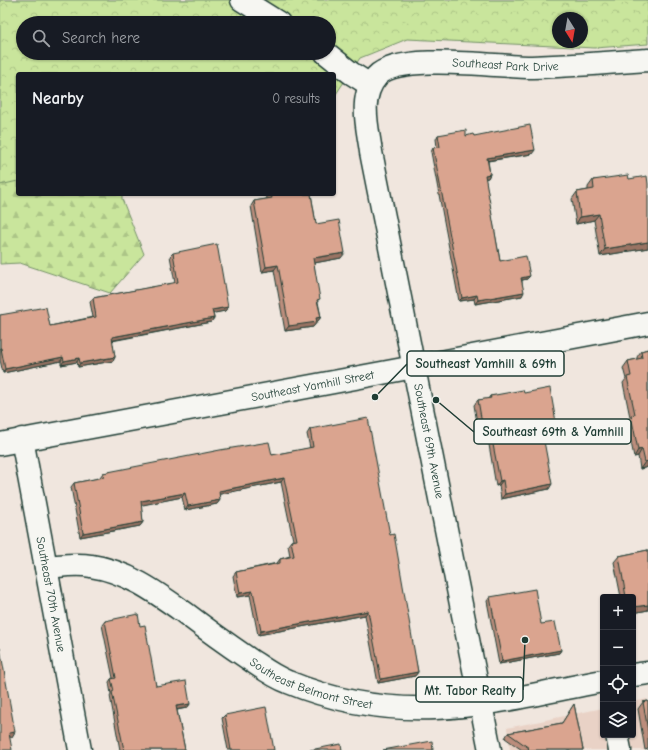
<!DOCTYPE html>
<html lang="en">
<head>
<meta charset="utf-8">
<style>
	:root { --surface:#171b24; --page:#20242c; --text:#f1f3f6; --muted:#9ea1a6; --line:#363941 }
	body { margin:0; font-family:"Comic Neue",sans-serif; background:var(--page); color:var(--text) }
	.controls { position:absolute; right:12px; bottom:12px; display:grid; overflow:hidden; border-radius:4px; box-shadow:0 1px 3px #0004 }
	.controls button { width:36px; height:36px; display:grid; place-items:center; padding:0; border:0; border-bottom:1px solid var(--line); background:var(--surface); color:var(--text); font:20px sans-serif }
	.compass { position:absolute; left:552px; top:12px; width:36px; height:36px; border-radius:50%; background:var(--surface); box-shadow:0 1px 3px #0004; rotate:169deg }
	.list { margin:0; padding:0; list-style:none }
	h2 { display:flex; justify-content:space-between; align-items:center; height:52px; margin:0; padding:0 16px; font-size:17px }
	h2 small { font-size:13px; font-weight:400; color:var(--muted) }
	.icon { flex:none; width:22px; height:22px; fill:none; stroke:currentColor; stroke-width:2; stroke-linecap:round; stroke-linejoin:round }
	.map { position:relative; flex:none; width:648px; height:750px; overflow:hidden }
	.search { position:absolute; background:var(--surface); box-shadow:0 1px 3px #0004; left:16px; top:16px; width:320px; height:44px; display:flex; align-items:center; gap:10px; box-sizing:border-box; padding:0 14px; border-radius:22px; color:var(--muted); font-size:15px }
	.panel { position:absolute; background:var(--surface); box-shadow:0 1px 3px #0004; left:16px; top:72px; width:320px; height:124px; border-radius:4px }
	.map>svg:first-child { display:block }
</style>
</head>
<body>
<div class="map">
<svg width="648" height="750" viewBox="0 0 648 750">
	<defs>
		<pattern id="forest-firs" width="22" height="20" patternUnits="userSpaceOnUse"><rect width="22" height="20" fill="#c9e59c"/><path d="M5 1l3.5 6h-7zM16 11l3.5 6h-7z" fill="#acc587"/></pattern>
		<pattern id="park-crowns" width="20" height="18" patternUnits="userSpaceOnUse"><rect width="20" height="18" fill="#c9e59c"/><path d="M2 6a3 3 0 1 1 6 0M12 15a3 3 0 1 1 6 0" fill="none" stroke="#acc587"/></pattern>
	</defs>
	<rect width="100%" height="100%" fill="#f0e6de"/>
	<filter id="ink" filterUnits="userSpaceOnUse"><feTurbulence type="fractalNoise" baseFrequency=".025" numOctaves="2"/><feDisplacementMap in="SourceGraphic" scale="8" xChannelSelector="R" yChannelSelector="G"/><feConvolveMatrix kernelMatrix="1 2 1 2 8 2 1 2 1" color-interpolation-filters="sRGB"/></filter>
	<g filter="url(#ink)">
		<path fill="#e9d2c6" d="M647,699L648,750H510L507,728L603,708V735H633V702Z"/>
		<path fill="url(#forest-firs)" stroke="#749168" d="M0,0H648L582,18L329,23H23V53L18,74V194H122V199L144,254L110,293L20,263L0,264Z"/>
		<path fill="url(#park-crowns)" stroke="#749168" fill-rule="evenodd" d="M0,0H648V44L595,48L407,39L360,58L334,97V74H18V181L0,185ZM558,18H582V42H558ZM23,23H329V53H23Z"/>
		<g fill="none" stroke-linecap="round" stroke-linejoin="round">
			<g stroke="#1f3d34" stroke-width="25">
				<g id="minor">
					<path d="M242,0L279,23"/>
					<path d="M326,53L351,73L370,85"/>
					<path id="s1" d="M22,439L80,750"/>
					<path id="s2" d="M0,444L414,367L648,323"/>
					<path id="s3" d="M46,567C61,566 76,563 91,566C127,571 157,593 185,613C206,629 227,644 249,659C261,667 274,677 288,682C334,701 386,710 436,708C492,706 548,691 603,681"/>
					<path d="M633,675L648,673"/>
					<path d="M617,735L620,750"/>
					<path id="s4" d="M490,750L371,152C368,128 358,97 377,76C400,52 499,67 532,67C571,66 609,63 648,60"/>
				</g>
			</g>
			<use href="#minor" stroke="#f6f6f2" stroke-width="22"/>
		</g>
		<path fill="#bb8d7b" stroke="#1f3d34" d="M438,135L474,136L532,154L488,161L490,174L488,178H485L500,261L527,279L522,280V296L475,304L474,299L459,301L431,152L433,148L437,147L436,139Z
			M629,179L648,248L600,256L594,220L576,224L572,199L577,192L588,190V187L593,180Z
			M266,194H311L316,224L341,258L314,263L318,302L321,317L313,327L285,331L274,270L262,272L251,206L254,201L267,199Z
			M173,253L228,307L225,311L213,313L214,318L211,322L112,341L115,357L113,361L78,367L77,362L61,365V361L3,373L0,360V315L50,326L93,317L90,302L93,298L175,283L170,256Z
			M648,349V467L640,469L638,456L634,457L627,422L630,417L623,383L626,379L623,368L628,361L637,359V357L641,351Z
			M524,393L556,422L552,427L542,429L549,489L501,499L499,485L496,486L488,439L480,440L474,405L478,400L488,399L490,396Z
			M310,429L390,535L418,672L415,676L378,683L365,615L258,635L250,595L237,597L233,576L236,572L277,563L280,559L290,556L288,545L291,541L293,540L281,482L219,494L220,500L217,504L185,510L182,497L141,505L143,522L140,526L80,537L71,487L74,483L100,478V477L103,473L272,455L310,448L307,434Z
			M648,550V610L633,613V597H621L614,562L619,556Z
			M490,597L541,624L561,650L559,653L499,664L487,601Z
			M105,621L140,626L156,686L190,704L187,708L177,710L185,750H120L110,696L111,694L109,682L111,679L113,678L102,625Z
			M648,701V749L645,750L638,709L643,702Z
			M574,704L583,750H522L505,738L508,733L562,723Z
			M225,715L274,750H228L222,718Z"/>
		<path fill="#997364" stroke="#1f3d34" d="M535,150L532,154L485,161L487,158Z
			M490,174L488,178L482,179L485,175Z
			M599,214L594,220L576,224L580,217Z
			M648,242V248L600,256L605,249Z
			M345,253L341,258L309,264L313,258Z
			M278,265L274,270L262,272L266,267Z
			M530,276L527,279L518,281L521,278Z
			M524,292L522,296L475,304L478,300Z
			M477,295L474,299L459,301L462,298Z
			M228,307L225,311L210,314L212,310Z
			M321,317L313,327L285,331L289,326L316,318Z
			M214,318L211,322L109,341L112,337Z
			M63,357L61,361L3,373L5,369Z
			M115,357L113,361L78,367L80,363Z
			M79,358L77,362L61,365L64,361Z
			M556,422L552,427L537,430L541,425Z
			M491,434L488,439L480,440L484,435Z
			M642,449L638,456L634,457L638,450Z
			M648,461V467L640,469L645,462Z
			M284,478L281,482L216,495L219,491Z
			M503,480L499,485L496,486L500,481Z
			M552,484L549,489L501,499L505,494Z
			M185,493L182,497L138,506L141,501Z
			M220,500L217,504L185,510L188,506Z
			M143,522L140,526L80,537L83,533Z
			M253,591L250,595L237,597L240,593Z
			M648,605V610L633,613V607Z
			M368,611L365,615L258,635L261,631Z
			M561,650L559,653L499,664L502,661Z
			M418,672L415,676L378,683L381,679Z
			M190,704L187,708L174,710L176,706Z
			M15,732L12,737L5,738L9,733Z"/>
		<path fill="#daa48f" stroke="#1f3d34" d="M530,125L535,150L487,158L490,174L485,175L500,261L526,256L530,276L521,278L524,292L478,300L477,295L462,298L433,148L440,147L438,135L466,130V136L473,134L474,136Z
			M628,175L629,179L647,176L648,184V242L605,249L599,214L580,217L577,192L594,189L593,180Z
			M271,194H311L316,224L339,220L345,253L313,258L320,299L317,300L321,317L316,318L317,322L289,326L278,265L266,267L254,201L272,198Z
			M217,244L228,307L212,310L214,318L112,337L115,357L80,363L79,358L64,361L63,357L5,369L1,348H0V315L46,307L50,326L96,317L93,298L178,282L173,253Z
			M648,349V461L645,462L642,449L638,450L631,415L635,414L627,377L631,376L628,361L642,358L641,351Z
			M550,388L556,422L541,425L552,484L505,494L503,480L500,481L491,434L484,435L478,400L491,398L490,396L523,390L524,393Z
			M368,418L390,535L394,534L418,672L381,679L368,611L261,631L253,591L240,593L236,572L280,563V559L294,556L291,541L297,540L284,478L219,491L220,500L188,506L185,493L141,501L143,522L83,533L74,483L104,477L103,473L220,450L269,442L272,455L313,447L310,429Z
			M648,550V605L633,607V597H626L619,556Z
			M535,589L541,624L555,622L561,650L502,661L490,597Z
			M138,614L140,626L145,625L156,686L186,681L190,704L176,706L185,750H124L112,692L114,691L111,679L116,678L105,621Z
			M0,648L15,732L9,733L12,750H0Z
			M648,701V731L643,702Z
			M574,704L583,750H527L529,748L508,733L562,723Z
			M266,707L274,750H231L225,715Z
			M432,741L433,750H383Z
			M341,744L342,750H310Z"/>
	</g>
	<g text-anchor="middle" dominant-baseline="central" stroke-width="4" stroke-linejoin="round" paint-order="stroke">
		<g font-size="12" fill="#1f3d34" stroke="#f6f6f2">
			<text stroke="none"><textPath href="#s4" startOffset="820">Southeast Park Drive</textPath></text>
			<text stroke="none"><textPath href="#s2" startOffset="318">Southeast Yamhill Street</textPath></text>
			<text transform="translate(429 441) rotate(79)">Southeast 69th Avenue</text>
			<text stroke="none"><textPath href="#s1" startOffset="158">Southeast 70th Avenue</textPath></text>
			<text stroke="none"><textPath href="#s3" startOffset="298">Southeast Belmont Street</textPath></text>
		</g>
	</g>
	<path fill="none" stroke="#1f3d34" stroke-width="1.5" d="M375 397L407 364M436 400L474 432M525 640L523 690"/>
	<g fill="#1f3d34" stroke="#f6f6f2" stroke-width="1.5">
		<circle cx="375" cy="397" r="4"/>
		<circle cx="436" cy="400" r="4"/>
		<circle cx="525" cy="640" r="4"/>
	</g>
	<g fill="#f6f6f2" stroke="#1f3d34" stroke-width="1.5">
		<rect x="407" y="351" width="157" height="25" rx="4"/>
		<rect x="474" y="419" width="157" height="25" rx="4"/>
		<rect x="416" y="677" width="107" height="25" rx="4"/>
	</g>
	<g font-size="13" text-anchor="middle" font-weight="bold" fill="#1f3d34">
		<text x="486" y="368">Southeast Yamhill &amp; 69th</text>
		<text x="553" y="436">Southeast 69th &amp; Yamhill</text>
		<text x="470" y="695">Mt. Tabor Realty</text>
	</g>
</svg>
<div class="controls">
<button>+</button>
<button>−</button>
<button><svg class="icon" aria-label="locate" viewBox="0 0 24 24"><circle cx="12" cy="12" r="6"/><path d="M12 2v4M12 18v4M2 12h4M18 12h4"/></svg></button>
<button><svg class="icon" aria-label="layers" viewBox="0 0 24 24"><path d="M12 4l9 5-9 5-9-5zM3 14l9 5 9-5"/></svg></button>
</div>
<svg class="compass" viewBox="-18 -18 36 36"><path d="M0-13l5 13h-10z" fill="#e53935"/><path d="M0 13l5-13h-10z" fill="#9ea1a6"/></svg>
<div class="search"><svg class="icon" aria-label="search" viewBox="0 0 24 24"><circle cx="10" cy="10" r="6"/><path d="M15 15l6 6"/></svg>Search here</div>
<section class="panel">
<h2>Nearby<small>0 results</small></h2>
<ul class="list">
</ul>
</section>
</div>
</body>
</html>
